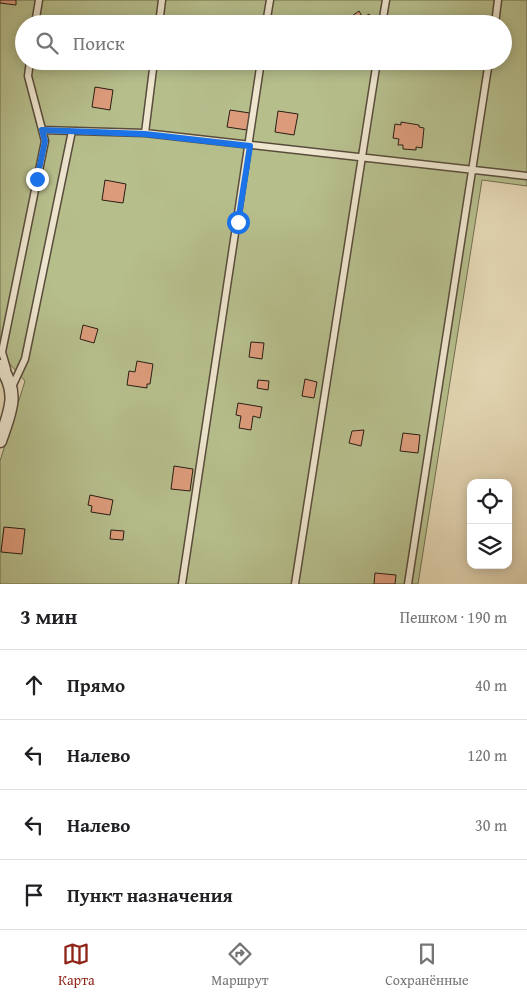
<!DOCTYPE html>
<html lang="ru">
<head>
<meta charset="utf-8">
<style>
	:root { --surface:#fff; --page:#f6f6f6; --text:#202124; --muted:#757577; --line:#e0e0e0; --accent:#8f2418 }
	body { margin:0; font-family:"Gentium Book Plus",serif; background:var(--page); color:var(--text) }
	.controls { position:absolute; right:15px; bottom:15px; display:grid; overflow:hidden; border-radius:10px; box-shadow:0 2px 12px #0003 }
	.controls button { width:45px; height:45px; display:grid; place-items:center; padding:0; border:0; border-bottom:1px solid var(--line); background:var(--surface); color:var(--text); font:25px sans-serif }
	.stop { position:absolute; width:15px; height:15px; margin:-11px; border:4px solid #1a73e8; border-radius:50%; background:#fff }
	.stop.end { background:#1a73e8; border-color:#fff; box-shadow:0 1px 5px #0008 }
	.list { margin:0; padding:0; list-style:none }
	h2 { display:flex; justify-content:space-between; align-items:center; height:65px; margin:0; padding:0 20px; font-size:21px }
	h2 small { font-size:16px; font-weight:400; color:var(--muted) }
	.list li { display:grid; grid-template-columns:32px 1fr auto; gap:15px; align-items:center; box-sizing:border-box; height:70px; padding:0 20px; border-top:1px solid var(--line) }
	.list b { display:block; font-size:19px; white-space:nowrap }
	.list em { font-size:16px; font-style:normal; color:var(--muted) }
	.icon { flex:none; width:28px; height:28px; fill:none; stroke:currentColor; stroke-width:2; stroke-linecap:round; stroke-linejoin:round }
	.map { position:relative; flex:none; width:527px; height:584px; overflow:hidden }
	.search { position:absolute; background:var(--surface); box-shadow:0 2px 12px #0003; left:15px; right:15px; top:15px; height:55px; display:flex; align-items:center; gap:12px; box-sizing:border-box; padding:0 18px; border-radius:28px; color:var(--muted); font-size:19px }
	.sheet { height:345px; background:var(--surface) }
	nav { display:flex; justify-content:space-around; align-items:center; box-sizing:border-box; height:70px; border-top:1px solid var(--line); background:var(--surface); font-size:14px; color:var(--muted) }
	nav a { display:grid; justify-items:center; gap:2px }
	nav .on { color:var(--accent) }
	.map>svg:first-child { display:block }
</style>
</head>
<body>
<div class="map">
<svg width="527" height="584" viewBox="0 0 527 584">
	<rect width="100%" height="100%" fill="#e5d8b5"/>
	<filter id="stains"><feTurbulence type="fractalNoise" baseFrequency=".004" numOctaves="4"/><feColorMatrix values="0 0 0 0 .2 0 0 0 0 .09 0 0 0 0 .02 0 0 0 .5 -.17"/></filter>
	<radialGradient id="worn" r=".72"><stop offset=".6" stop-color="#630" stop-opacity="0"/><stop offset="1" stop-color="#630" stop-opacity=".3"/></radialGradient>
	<path fill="#b6be8c" stroke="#706e50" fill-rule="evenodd" d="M0,0H527V186L482,180L418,584H0V461L25,381L0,353ZM24,24H503V61H24Z"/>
	<path fill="#dc9c7b" stroke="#2a1d14" d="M0,0H16V5L0,3Z
		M359,11L363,18L369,14L374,24H352L349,18Z
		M95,87L113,90L110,110L92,107Z
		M230,110L250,113L247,130L227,127Z
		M278,111L298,114L294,135L275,132Z
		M401,122L419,125V127L424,128L422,148L416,147V150L403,149V145H398L399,139L393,138L395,124L401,125Z
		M105,180L126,184L123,203L102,200Z
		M83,325L98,329L94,343L80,339Z
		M251,342L264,343L262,359L249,357Z
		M137,361L153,364L150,384H147V388L127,385L129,371L135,372Z
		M305,379L317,382L314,398L302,396Z
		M258,380L269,381L268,390L257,388Z
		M238,403L262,407L260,418L253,416L251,430L239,428L241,416L236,415Z
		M364,430L361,446L349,443L352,431Z
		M403,433L420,435L418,453L400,451Z
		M174,466L193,469L190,491L171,489Z
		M90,495L113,500L110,515L91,512L92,506L88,505Z
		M4,527L25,529L22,554L1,552Z
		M111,530L124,531L123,540L110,539Z
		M375,573L396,575L395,584H374Z"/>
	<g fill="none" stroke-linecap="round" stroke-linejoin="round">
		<g stroke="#594c3c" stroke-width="9">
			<path id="lane" d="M35,24L39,0
				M159,24L162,0
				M266,24L270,0
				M382,24L386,0
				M495,24L498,0
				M42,130L145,133L527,176
				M145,133L154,61
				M7,369L2,352L45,141L28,76L30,61
				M12,387L25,359L72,131
				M182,584L261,61
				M295,584L377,61
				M408,584L489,61"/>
		</g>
		<g stroke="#594c3c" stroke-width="15">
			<path id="street" d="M0,366C20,393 10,412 0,441"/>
		</g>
		<use href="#lane" stroke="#eee6cf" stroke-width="6"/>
		<use href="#street" stroke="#eee6cf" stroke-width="12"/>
	</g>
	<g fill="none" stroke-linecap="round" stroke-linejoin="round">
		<path stroke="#1a73e8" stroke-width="6" d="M37,179L45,141L42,130L145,134L250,146L238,222"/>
	</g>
	<rect width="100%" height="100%" filter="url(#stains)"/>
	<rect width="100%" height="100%" fill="url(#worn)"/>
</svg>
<div class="controls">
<button><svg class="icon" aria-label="locate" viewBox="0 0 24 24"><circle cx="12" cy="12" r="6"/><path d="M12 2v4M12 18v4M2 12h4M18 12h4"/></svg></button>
<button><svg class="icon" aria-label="layers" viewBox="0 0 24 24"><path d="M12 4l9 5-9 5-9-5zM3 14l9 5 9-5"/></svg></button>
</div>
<div class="stop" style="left:238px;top:222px"></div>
<div class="stop end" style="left:37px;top:179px"></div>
<div class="search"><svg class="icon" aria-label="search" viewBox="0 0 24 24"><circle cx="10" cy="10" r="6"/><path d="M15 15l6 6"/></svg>Поиск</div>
</div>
<section class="sheet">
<h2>3 мин<small>Пешком · 190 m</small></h2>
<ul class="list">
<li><svg class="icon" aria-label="ahead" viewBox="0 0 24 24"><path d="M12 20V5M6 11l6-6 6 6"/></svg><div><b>Прямо</b></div><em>40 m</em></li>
<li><svg class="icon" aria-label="left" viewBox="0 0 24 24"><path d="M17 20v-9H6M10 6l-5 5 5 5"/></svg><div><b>Налево</b></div><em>120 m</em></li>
<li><svg class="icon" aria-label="left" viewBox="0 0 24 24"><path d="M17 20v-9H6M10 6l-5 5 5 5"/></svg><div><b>Налево</b></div><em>30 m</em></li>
<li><svg class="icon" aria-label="arrive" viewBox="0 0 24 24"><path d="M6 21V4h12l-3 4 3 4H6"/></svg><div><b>Пункт назначения</b></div></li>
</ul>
</section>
<nav>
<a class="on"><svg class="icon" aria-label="map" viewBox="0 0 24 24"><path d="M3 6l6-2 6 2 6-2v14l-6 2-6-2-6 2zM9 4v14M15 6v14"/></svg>Карта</a>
<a><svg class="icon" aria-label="directions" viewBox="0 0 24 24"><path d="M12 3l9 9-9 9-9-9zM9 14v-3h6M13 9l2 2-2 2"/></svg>Маршрут</a>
<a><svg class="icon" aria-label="saved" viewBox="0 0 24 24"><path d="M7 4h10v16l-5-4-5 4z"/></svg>Сохранённые</a>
</nav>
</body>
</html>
